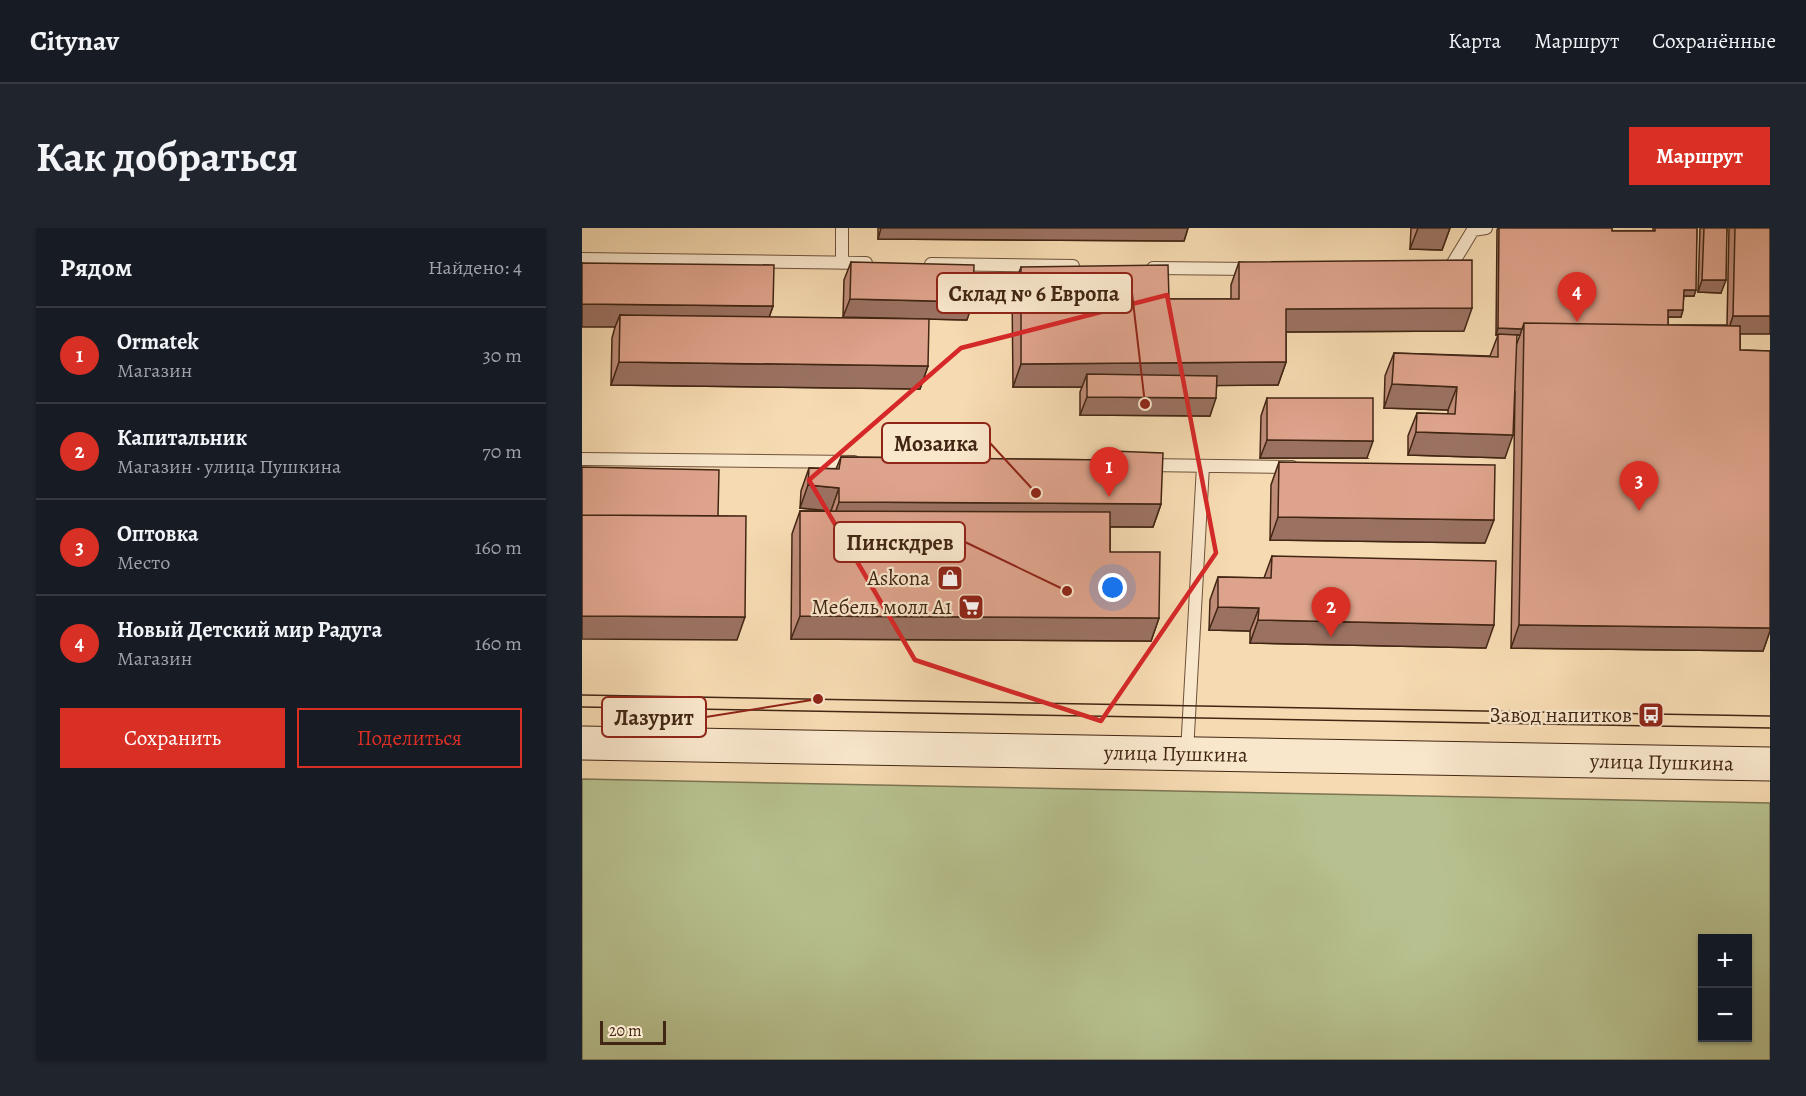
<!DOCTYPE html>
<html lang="ru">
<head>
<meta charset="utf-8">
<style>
	:root { --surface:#171b24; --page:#20242c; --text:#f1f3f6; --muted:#9ea1a6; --line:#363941; --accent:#d93025 }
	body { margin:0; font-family:Alegreya,serif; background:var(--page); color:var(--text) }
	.controls { position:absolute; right:18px; bottom:18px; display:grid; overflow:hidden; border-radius:0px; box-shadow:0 2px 4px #0004 }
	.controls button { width:54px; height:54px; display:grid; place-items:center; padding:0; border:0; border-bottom:2px solid var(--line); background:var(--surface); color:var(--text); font:30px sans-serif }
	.scale { position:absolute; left:18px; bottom:15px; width:66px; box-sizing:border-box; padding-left:6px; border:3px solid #422614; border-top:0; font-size:16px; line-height:21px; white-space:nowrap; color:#422614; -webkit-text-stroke:4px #f9e7cc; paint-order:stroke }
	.you { position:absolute; left:531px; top:360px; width:21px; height:21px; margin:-15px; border:4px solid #fff; border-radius:50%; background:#1a73e8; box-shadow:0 0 0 9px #1a73e833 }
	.badge { display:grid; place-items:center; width:39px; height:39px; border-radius:50%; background:var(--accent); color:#fff; font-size:20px; font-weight:700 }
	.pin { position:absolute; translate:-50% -50px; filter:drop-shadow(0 2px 3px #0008) }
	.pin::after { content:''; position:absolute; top:32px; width:21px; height:18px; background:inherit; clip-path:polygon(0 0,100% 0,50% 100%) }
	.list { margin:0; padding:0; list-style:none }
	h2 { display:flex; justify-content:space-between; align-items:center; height:78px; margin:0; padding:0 24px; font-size:26px }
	h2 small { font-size:20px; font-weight:400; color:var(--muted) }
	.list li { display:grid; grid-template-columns:39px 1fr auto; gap:18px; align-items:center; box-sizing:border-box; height:96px; padding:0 24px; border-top:2px solid var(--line) }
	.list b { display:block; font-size:22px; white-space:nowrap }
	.list p { margin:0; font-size:20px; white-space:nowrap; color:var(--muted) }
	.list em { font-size:20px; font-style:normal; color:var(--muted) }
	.actions { display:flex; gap:12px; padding:18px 24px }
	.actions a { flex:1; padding:14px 0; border:2px solid var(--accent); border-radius:0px; text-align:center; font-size:21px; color:var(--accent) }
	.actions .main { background:var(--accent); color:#fff }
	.map { position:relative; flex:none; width:1188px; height:832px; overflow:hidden; border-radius:0px }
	header { display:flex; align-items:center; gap:36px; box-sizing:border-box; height:84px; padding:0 30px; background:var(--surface); border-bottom:2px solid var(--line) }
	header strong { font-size:28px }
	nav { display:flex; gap:33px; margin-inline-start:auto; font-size:21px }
	.intro { display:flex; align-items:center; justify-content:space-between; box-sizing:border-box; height:144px; padding:0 36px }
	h1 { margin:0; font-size:42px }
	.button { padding:15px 27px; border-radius:0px; background:var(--accent); color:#fff; font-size:21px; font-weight:700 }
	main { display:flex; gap:36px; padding:0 36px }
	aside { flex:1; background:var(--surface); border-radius:0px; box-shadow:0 2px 4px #0004 }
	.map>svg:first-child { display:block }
</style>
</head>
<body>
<header>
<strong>Citynav</strong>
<nav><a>Карта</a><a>Маршрут</a><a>Сохранённые</a></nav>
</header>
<div class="intro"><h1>Как добраться</h1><a class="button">Маршрут</a></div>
<main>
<aside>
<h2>Рядом<small>Найдено: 4</small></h2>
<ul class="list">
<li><span class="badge">1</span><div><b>Ormatek</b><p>Магазин</p></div><em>30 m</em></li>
<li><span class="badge">2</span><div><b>Капитальник</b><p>Магазин · улица Пушкина</p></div><em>70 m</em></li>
<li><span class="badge">3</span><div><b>Оптовка</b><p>Место</p></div><em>160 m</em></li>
<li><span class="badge">4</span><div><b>Новый Детский мир Радуга</b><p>Магазин</p></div><em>160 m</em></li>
</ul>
<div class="actions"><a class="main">Сохранить</a><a>Поделиться</a></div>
</aside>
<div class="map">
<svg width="1188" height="832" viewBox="0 0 1188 832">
	<rect width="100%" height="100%" fill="#f6dab1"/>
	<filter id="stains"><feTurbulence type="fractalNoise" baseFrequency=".00333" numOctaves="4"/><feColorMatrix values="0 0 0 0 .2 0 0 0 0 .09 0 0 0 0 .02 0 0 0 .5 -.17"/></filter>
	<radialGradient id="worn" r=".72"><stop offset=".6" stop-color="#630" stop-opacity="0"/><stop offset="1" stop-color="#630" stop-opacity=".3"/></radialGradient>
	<path fill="#b7c18f" stroke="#7c7452" stroke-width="1.5" fill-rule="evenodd" d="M0,551L1188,575V832H0ZM1120,710H1166V810H1120Z"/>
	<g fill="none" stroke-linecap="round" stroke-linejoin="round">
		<g stroke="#6f533b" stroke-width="14">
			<path id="lane" d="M0,31L284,35
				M260,35V0
				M349,36L491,38
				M571,40L671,41
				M862,40H868L891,2L904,0
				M0,231L272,234
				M565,237L710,239
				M605,524L621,238"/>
		</g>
		<g stroke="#422614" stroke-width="35">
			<g id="secondary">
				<path id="s1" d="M0,515L1188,536"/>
			</g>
		</g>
		<use href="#lane" stroke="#f9e7cc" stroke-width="12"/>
		<use href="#secondary" stroke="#f9e7cc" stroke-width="33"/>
		<path stroke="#422614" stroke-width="1.5" d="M0,467L1188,488
			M0,479L1188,500"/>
	</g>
	<path fill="#bf8c78" stroke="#422614" stroke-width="1.5" fill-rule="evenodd" d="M296,0H606L602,13L296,11Z
		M829,0H868L860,22L828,21Z
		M916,0H1030V3H1071V0H1115L1112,68H1102L1099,89H1086V97H1145L1147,0H1188L1158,106V122L1188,123V403L1181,423L929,420L933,163L923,230L826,227V208L835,185L866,186V182L802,180L803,148L812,125L908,128L916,107H914L915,2ZM924,107H938L935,115Z
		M1118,0H1145L1139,65L1116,64Z
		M269,34L385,92L261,89L262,52Z
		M657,34L882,103L704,104V134L696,157H635L628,188L498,187V164L500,159H431L430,62L439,39L587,71H649V57Z
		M0,35L191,78L187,89L346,138L338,161L29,157L30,110L33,99Z
		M685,170L785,230H678L679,188Z
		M529,223L579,276L571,299H528V324L577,390L569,413L209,411L210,306L218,283H249L218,280L219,263L227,240L254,241L259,229L526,232Z
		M697,234L903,315L688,312L689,257Z
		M690,328L904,420L668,415V403L627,402L628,372L636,349L682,350Z"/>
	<path fill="#9b7262" stroke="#422614" stroke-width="1.5" d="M299,0H606L602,13L296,11Z
		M836,0H868L860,22L828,21Z
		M1120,52H1144L1139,65L1116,64Z
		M1102,62H1114L1112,68H1099Z
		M268,71L391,74L385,92L261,89Z
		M0,76L191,78L183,101L38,87L33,99H0Z
		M890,80L882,103L696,104L704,81Z
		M1086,82H1101L1099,89H1084Z
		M1151,88H1188V106H1145Z
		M916,100L940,101L938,107H914Z
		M37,134L346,138L338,161L29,157Z
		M704,134L696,157L505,159V146L500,159H431L439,136Z
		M810,156L875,159L866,182L802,180Z
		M505,169L634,170L628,188L498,187Z
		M834,204L931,207L923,230L826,227Z
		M685,212L791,213L785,230H678Z
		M226,257L257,260L249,283L218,280Z
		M257,274L579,276L571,299L249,297Z
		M696,289L912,292L903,315L688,312Z
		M636,379L677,380L668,403L627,402Z
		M0,388L163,389L155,412L0,411Z
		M218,388L577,390L569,413L209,411Z
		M676,392L912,397L904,420L668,415Z
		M937,397L1188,400V403L1181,423L929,420Z"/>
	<path fill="#dea38c" stroke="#422614" stroke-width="1.5" d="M917,0H1030V3H1073V0H1115L1114,62H1102L1101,82H1086V97L942,95L940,101L916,100Z
		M1122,0H1145L1144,52H1120Z
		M1153,0H1188V88H1151Z
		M890,32V80L704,81V134L439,136V39L586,37L587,71H657V34Z
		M269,34L392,37L391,74L268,71Z
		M0,35L192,37L191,78L0,76Z
		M38,87L347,91L346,138L37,134Z
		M942,95L1158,98V122L1188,123V400L937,397Z
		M916,106L935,107L931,207L834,204L835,185L873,186L875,159L810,156L812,125L916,129Z
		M505,146L635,148L634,170L505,169Z
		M685,170H791V213L685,212Z
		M529,223L581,225L579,276L257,274V260L226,257L227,240L257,241L259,229L530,232Z
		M697,234L913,237L912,292L696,289Z
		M0,239L137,242L136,288L0,287Z
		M218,283L528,284V324H578L577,390L218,388Z
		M0,287L164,288L163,389L0,388Z
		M690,328L914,333L912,397L676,392L677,380L636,379V349L689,350Z"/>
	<path fill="none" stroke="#d62828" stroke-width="4.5" stroke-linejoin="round" d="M585,67L634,325L519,493L333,432L227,252L379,120Z"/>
	<defs>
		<g id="shop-square" transform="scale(1.35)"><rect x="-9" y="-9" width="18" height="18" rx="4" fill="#8f2418" stroke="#f9e7cc"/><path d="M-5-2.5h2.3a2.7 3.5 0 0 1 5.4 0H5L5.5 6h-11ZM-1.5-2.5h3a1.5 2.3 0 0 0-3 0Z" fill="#fff"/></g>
		<g id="supermarket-square" transform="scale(1.35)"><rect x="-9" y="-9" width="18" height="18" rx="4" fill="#8f2418" stroke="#f9e7cc"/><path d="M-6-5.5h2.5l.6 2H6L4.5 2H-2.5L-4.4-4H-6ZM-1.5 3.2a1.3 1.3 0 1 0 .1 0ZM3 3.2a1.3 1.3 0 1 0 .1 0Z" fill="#fff"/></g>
		<g id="bus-square" transform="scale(1.35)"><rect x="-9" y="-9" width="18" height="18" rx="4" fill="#8f2418" stroke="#f9e7cc"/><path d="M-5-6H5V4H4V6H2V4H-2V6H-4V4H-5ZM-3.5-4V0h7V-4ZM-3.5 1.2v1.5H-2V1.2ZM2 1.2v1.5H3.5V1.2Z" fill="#fff"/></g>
	</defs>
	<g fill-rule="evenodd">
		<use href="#shop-square" x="368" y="350"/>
		<use href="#supermarket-square" x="389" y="379"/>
		<use href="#bus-square" x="1069" y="487"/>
	</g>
	<g text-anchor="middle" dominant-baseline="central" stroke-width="4.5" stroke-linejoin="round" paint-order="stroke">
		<g font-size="21" fill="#422614" stroke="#f9e7cc" text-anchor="end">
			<text x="348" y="350">Askona</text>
			<text x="370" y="379">Мебель молл А1</text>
			<text x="1050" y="487">Завод напитков</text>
		</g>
		<g font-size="21" fill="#422614" stroke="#f9e7cc">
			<text stroke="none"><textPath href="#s1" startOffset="594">улица Пушкина</textPath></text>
			<text stroke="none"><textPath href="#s1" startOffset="1080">улица Пушкина</textPath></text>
		</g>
	</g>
	<path fill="none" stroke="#8f2418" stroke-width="2" d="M563 176L550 65M454 265L408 215M485 363L383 314M236 471L124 489"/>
	<g fill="#8f2418" stroke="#f9e7cc" stroke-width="2">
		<circle cx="563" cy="176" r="6"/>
		<circle cx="454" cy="265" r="6"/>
		<circle cx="485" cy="363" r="6"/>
		<circle cx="236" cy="471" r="6"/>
	</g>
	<g fill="#f9e7cc" stroke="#8f2418" stroke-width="2">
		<rect x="355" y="45" width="195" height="40" rx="6"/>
		<rect x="300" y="195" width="108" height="40" rx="6"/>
		<rect x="252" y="294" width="131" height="40" rx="6"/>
		<rect x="20" y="469" width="104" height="40" rx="6"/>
	</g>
	<g font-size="22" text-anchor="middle" font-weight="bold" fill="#422614">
		<text x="452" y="73">Склад № 6 Европа</text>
		<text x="354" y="223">Мозаика</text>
		<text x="318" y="322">Пинскдрев</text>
		<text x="72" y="497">Лазурит</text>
	</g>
	<rect width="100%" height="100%" filter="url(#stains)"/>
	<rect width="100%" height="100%" fill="url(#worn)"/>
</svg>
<div class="controls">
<button>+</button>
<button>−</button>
</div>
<div class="scale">20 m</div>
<div class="you"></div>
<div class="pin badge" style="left:527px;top:269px">1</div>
<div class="pin badge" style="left:749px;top:409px">2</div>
<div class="pin badge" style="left:1057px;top:283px">3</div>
<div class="pin badge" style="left:995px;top:94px">4</div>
</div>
</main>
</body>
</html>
